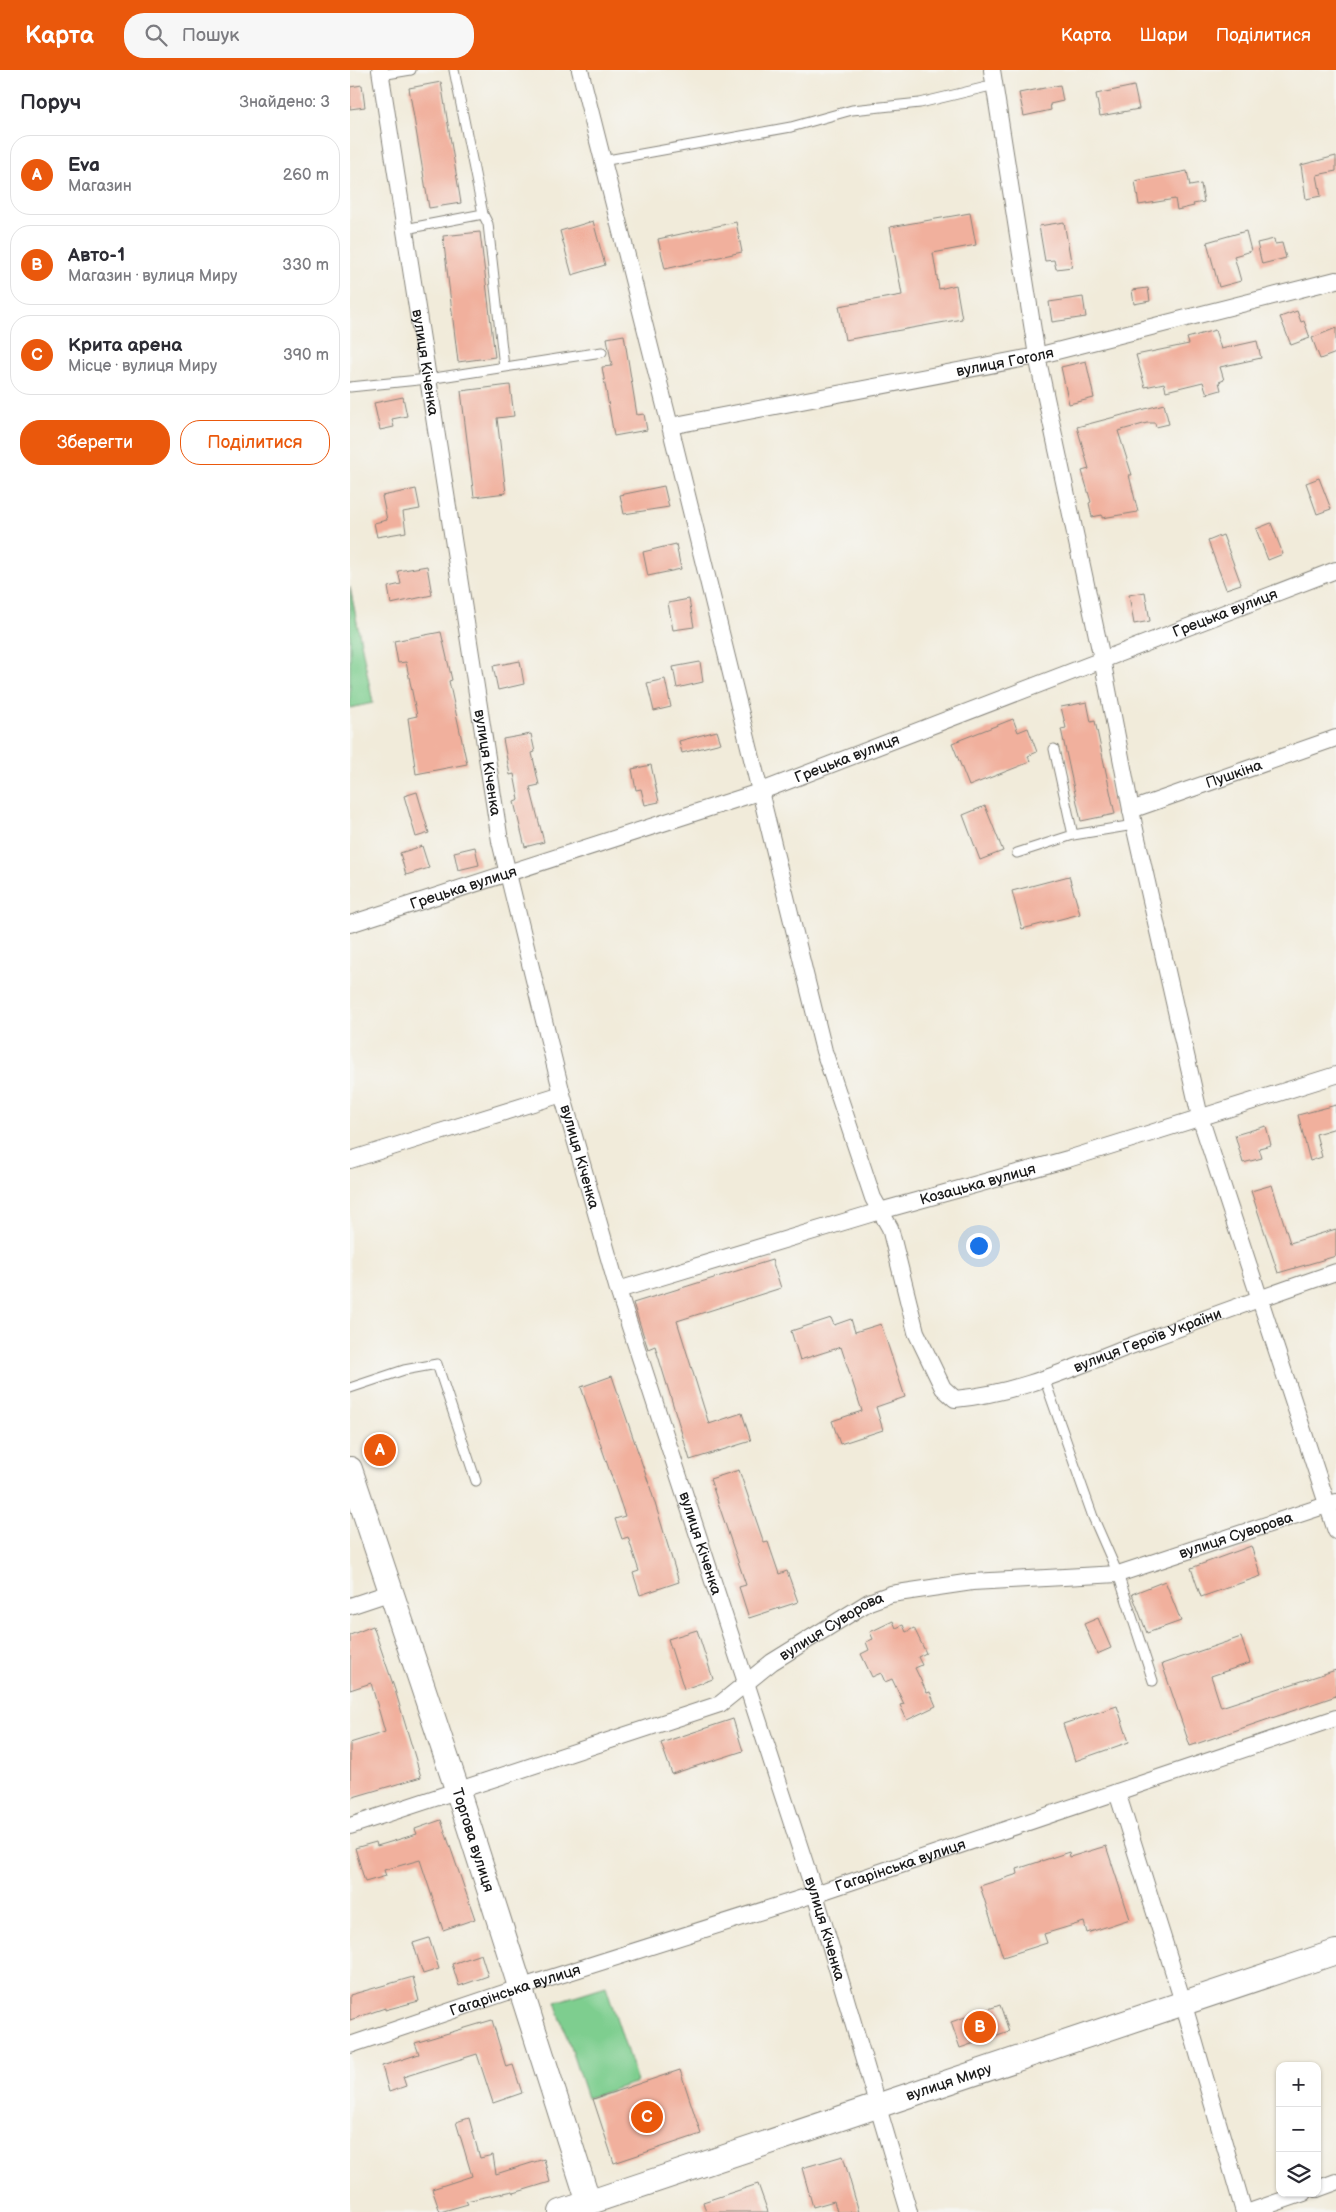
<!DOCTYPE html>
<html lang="uk">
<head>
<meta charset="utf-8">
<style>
	:root { --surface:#fff; --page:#f7f7f7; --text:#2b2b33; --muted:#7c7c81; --line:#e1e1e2; --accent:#ea580c }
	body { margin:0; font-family:"Balsamiq Sans",sans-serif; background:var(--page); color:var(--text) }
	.controls { position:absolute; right:15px; bottom:15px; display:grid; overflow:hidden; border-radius:10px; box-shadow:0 1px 4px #0004 }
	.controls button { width:45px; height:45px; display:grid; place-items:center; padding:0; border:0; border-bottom:1px solid var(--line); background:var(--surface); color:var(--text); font:25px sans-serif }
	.you { position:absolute; left:628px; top:1175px; width:18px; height:18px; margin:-12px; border:4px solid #fff; border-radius:50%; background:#1a73e8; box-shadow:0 0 0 8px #1a73e833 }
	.badge { display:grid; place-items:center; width:32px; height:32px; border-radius:50%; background:var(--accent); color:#fff; font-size:16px; font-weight:700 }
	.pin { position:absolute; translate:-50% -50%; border:2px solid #fff; box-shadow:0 1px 5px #0006 }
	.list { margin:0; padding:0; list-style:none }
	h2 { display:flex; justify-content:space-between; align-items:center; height:65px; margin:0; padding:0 20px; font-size:21px }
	h2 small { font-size:16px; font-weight:400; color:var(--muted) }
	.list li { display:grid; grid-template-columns:32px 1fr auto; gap:15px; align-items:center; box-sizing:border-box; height:80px; margin:0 10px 10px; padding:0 10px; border:1px solid var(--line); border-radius:20px }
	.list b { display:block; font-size:19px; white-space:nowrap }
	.list p { margin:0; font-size:16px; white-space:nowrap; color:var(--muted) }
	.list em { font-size:16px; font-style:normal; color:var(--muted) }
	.actions { display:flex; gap:10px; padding:15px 20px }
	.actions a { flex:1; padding:11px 0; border:1px solid var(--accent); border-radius:20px; text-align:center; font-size:18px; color:var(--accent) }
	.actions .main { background:var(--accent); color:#fff }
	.icon { flex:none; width:28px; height:28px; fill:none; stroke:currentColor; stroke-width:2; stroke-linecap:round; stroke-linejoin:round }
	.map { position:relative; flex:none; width:986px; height:2142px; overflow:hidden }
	header { display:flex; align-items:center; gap:30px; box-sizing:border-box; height:70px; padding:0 25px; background:var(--accent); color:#fff }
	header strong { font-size:24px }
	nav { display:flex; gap:28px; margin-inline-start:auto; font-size:18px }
	.search { width:350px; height:45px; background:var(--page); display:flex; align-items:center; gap:12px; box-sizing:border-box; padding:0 18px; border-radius:20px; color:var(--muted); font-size:19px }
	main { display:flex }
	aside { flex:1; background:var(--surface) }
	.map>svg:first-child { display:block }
</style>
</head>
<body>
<header>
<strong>Карта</strong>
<div class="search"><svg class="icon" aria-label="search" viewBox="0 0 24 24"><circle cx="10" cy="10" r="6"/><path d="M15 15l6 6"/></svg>Пошук</div>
<nav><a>Карта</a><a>Шари</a><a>Поділитися</a></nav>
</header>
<main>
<aside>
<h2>Поруч<small>Знайдено: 3</small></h2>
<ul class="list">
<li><span class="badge">A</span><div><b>Eva</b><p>Магазин</p></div><em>260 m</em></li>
<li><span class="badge">B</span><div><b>Авто-1</b><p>Магазин · вулиця Миру</p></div><em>330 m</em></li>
<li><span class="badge">C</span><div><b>Крита арена</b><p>Місце · вулиця Миру</p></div><em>390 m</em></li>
</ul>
<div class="actions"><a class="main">Зберегти</a><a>Поділитися</a></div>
</aside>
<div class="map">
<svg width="986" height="2142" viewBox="0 0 986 2142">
	<rect width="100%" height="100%" fill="#f6f6f2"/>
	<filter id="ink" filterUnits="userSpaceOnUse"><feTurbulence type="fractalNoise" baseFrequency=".02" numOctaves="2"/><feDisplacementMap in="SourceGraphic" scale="10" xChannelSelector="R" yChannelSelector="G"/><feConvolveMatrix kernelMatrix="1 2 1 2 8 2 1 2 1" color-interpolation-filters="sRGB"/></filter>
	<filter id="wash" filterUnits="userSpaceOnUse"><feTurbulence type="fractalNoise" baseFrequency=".0096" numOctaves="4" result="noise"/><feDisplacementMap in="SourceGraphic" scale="20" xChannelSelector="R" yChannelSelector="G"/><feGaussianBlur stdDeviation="1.12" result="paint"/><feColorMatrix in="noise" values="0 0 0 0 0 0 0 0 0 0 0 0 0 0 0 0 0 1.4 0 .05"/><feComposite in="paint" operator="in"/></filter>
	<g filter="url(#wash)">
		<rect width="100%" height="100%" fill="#f1ebda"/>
		<path fill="#7ece8f" stroke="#4d7556" d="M0,517L23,633L0,638Z
			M256,1916L287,2012L237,2028L205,1932Z"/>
		<g id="blocks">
			<path fill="#f1b09d" d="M91,12L111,133L79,138L59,18Z
				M12,15L15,37L0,39V17Z
				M710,15L713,31L700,34L701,40L674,46L669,23Z
				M784,16L789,39L750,46L746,24Z
				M986,86V101L967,105L971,126L956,129L951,95Z
				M837,101L840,116L851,114L854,132L843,134L844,136L827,140L825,129L789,135L785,111Z
				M620,143L626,175L583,183L589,219L606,215L612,249L495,270L489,236L552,225L540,157Z
				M243,151L255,195L222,205L210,161Z
				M386,152L392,182L315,199L308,169Z
				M714,152L722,197L706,199L704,190L695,191L689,156Z
				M896,161L901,181L884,186L891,211L869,217L857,172Z
				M130,162L145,287L108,292L93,166Z
				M924,169L925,174L932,173L936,188L912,194L907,173Z
				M798,218L800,231L784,234L782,220Z
				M733,227L736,247L702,252L699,232Z
				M947,241L951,252L954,251L960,268L941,275L930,247Z
				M986,258V283L970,289L962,268Z
				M865,260L871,279L907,271L911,288L870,297L874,310L869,312L871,320L857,324L853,312L816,321L814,313L795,317L786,285L839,274L837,268Z
				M274,265L287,345L294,344L297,360L264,366L252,297L262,296L257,268Z
				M736,291L744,328L719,334L711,297Z
				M160,315L164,346L147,348L156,423L124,427L111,321Z
				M53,327L57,346L42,349L44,357L30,360L24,333Z
				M814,334L819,354L806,357L805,353H797L768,361L782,405H779L788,442L752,448V445L742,447L739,433L741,432L732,401L739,399L727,357Z
				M969,408L981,439L967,444L956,413Z
				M314,416L319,437L274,444L270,425Z
				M66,419L70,439L53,442L56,462L27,467L24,453L37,450L32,426Z
				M921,453L933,484L918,490L906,459Z
				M873,465L891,514L876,519L858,471Z
				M326,474L331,499L298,506L293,482Z
				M77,496L82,525L41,534L38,517L51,514L48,501Z
				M795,522L800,551L784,554L779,525Z
				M339,529L344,557L323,560L318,533Z
				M91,562L102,610L99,611L117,694L66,704L58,648L67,646L56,592L48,593L44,571Z
				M170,591L174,614L148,620L143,596Z
				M350,592L353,612L327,618L323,597Z
				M315,609L321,637L304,641L297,613Z
				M737,632L741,652L745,651L765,744L731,751L711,659L716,658L711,637Z
				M663,649L668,662L678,658L687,682L678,686L680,692L619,716L602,673Z
				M367,661L371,673L332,683L329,671Z
				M181,664L185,682L182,683L189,715L180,717L194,772L175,777L164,732L169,730L164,704L160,705L153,669Z
				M301,695L309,732L295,735L291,719L286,720L282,699Z
				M67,722L79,763L66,767L54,726Z
				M635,736L653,781L630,790L613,745Z
				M72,776L79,798L56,805L50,783Z
				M125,777L129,795L108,800L104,782Z
				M719,806L730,844L672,859L662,821Z
				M986,1035V1058L966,1064L972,1087L960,1091L948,1045Z
				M916,1056L921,1075L909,1078L912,1088L893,1093L885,1065Z
				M922,1115L940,1173L986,1159V1186L928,1203L901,1121Z
				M422,1190L431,1218L327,1251L359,1354L392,1343L401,1371L340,1390L305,1276L298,1279L283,1233Z
				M481,1248L484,1255L501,1249L505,1262L531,1254L555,1327L526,1337L533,1360L490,1374L482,1351L512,1341L491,1277L450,1290L441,1261Z
				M262,1306L300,1417L329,1512L290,1525L283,1503L289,1501L278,1467L272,1469L265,1449L275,1446L231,1317Z
				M389,1400L414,1473L418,1472L429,1504L437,1501L448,1532L399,1548L389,1517L396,1515L360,1409Z
				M901,1476L911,1506L851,1527L841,1498Z
				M815,1511L831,1551L797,1563L782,1524Z
				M748,1548L761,1578L747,1584L734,1554Z
				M543,1551L546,1558L553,1555L556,1562L564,1558L576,1583L568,1587L572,1595L565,1598L577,1623L580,1622L586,1636L557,1650L550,1635L554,1634L542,1609L535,1612L531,1603L522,1607L511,1584L519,1580L516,1572L523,1569L520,1562Z
				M23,1556L45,1620L71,1707L0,1728V1673L35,1662L21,1613L0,1620V1565Z
				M347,1560L363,1609L334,1619L318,1569Z
				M891,1567L900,1593L861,1606L871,1637L986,1600V1626L840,1676L812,1594Z
				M767,1636L779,1672L725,1691L713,1654Z
				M383,1649L393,1681L322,1704L311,1673Z
				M91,1750L125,1849L93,1860L70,1790L34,1800L36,1806L15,1812L5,1778L26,1772L27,1776L67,1764L65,1759Z
				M756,1776L780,1849L737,1863L734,1852L694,1864L697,1873L653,1887L630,1816L668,1804L667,1799L719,1782L720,1787Z
				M79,1868L89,1899L73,1904L63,1873Z
				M131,1884L138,1906L109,1916L102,1894Z
				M63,1907L69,1931L35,1940V1938L0,1950V1925Z
				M650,1935L659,1961L610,1978L601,1952Z
				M142,1950L156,1997L163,1995L172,2023L143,2033L127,1984L53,2007L56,2016L39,2022L32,1996L69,1984L65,1973Z
				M330,2000L351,2064L264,2093L243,2029Z
				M119,2048L130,2088L143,2085L146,2104L194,2089L200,2112L164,2123L163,2121L116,2131L118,2134L90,2142L82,2119L122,2106L106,2052Z
				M493,2086L509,2142H487L484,2131L463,2137L452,2098Z
				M408,2114L418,2142H356L353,2132Z"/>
		</g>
	</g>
	<g filter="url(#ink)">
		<use href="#blocks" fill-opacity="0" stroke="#86847b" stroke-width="1"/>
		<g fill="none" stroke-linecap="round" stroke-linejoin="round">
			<g stroke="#86847b" stroke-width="11">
				<path id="lane" d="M104,0L133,144L138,154L154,297
					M31,5L61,0
					M252,91L441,57L502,40L570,33L645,15
					M55,159L133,144
					M0,317L78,309L252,282
					M704,679L723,765
					M667,783L723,765L784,755
					M694,1308L743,1447L768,1504L803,1611
					M0,1318L54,1300L87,1294L126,1411"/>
			</g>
			<g stroke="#86847b" stroke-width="18">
				<g id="street">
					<path id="s1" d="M30,0L150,771L212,1024L268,1220L465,1824L559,2142"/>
					<path id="s2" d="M230,0L320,356L474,981L523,1128L540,1158L566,1262L593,1318L605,1329C665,1324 720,1299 775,1278C845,1252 915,1226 986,1202"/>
					<path d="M642,0L687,286L752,589L784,755L850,1047L986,1461"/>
					<path id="s3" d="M320,356L687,286L986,210"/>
					<path id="s4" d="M781,740L986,668"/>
					<path id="s5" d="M0,854L409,722L986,500"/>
					<path d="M0,1090L212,1024"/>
					<path id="s6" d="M268,1220L530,1141L718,1089L986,1005"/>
					<path d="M0,1536L42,1522"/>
					<path d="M767,1722L833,1932L894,2142"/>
					<path id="s7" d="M0,1756L370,1634L422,1592L519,1532L541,1524L622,1512L768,1504L986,1432"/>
					<path id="s8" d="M0,1975L169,1918L465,1824L986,1648"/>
					<path d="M967,2119L986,2112"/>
					<path d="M899,2142L954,2123"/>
				</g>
			</g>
			<g stroke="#86847b" stroke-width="26">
				<g id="secondary">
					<path id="s9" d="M0,1399L107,1719L239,2133"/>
					<path id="s10" d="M211,2142L986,1882"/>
				</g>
			</g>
			<use href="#lane" stroke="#fff" stroke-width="9"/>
			<use href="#street" stroke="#fff" stroke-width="16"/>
			<use href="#secondary" stroke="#fff" stroke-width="24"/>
		</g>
	</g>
	<g text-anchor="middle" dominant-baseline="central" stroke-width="4" stroke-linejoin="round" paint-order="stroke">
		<g font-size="15" fill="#1c1c1c" stroke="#f6f6f2">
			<text stroke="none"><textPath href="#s3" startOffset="341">вулиця Гоголя</textPath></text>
			<text stroke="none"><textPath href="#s1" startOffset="296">вулиця Кіченка</textPath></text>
			<text stroke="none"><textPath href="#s5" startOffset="929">Грецька вулиця</textPath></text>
			<text stroke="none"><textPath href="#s5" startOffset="524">Грецька вулиця</textPath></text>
			<text stroke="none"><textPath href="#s1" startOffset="701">вулиця Кіченка</textPath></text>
			<text stroke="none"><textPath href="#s4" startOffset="109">Пушкіна</textPath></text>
			<text stroke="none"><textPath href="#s5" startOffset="119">Грецька вулиця</textPath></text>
			<text stroke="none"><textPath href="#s1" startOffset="1106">вулиця Кіченка</textPath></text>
			<text stroke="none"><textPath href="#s6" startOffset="375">Козацька вулиця</textPath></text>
			<text stroke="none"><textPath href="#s2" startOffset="1588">вулиця Героїв України</textPath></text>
			<text stroke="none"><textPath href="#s7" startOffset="946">вулиця Суворова</textPath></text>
			<text stroke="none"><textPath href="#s1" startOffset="1511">вулиця Кіченка</textPath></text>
			<text stroke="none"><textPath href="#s7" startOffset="526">вулиця Суворова</textPath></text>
			<text stroke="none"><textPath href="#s9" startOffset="391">Торгова вулиця</textPath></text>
			<text stroke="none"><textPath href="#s8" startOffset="579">Гагарінська вулиця</textPath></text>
			<text stroke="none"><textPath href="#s1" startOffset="1916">вулиця Кіченка</textPath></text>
			<text stroke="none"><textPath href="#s8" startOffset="174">Гагарінська вулиця</textPath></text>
			<text stroke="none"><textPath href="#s10" startOffset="409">вулиця Миру</textPath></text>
		</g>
	</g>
</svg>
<div class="controls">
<button>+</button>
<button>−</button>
<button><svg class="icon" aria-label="layers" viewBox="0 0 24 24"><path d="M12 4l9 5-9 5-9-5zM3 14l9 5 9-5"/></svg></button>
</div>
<div class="you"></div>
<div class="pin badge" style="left:30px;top:1380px">A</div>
<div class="pin badge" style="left:630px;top:1957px">B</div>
<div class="pin badge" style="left:297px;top:2047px">C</div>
</div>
</main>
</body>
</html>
